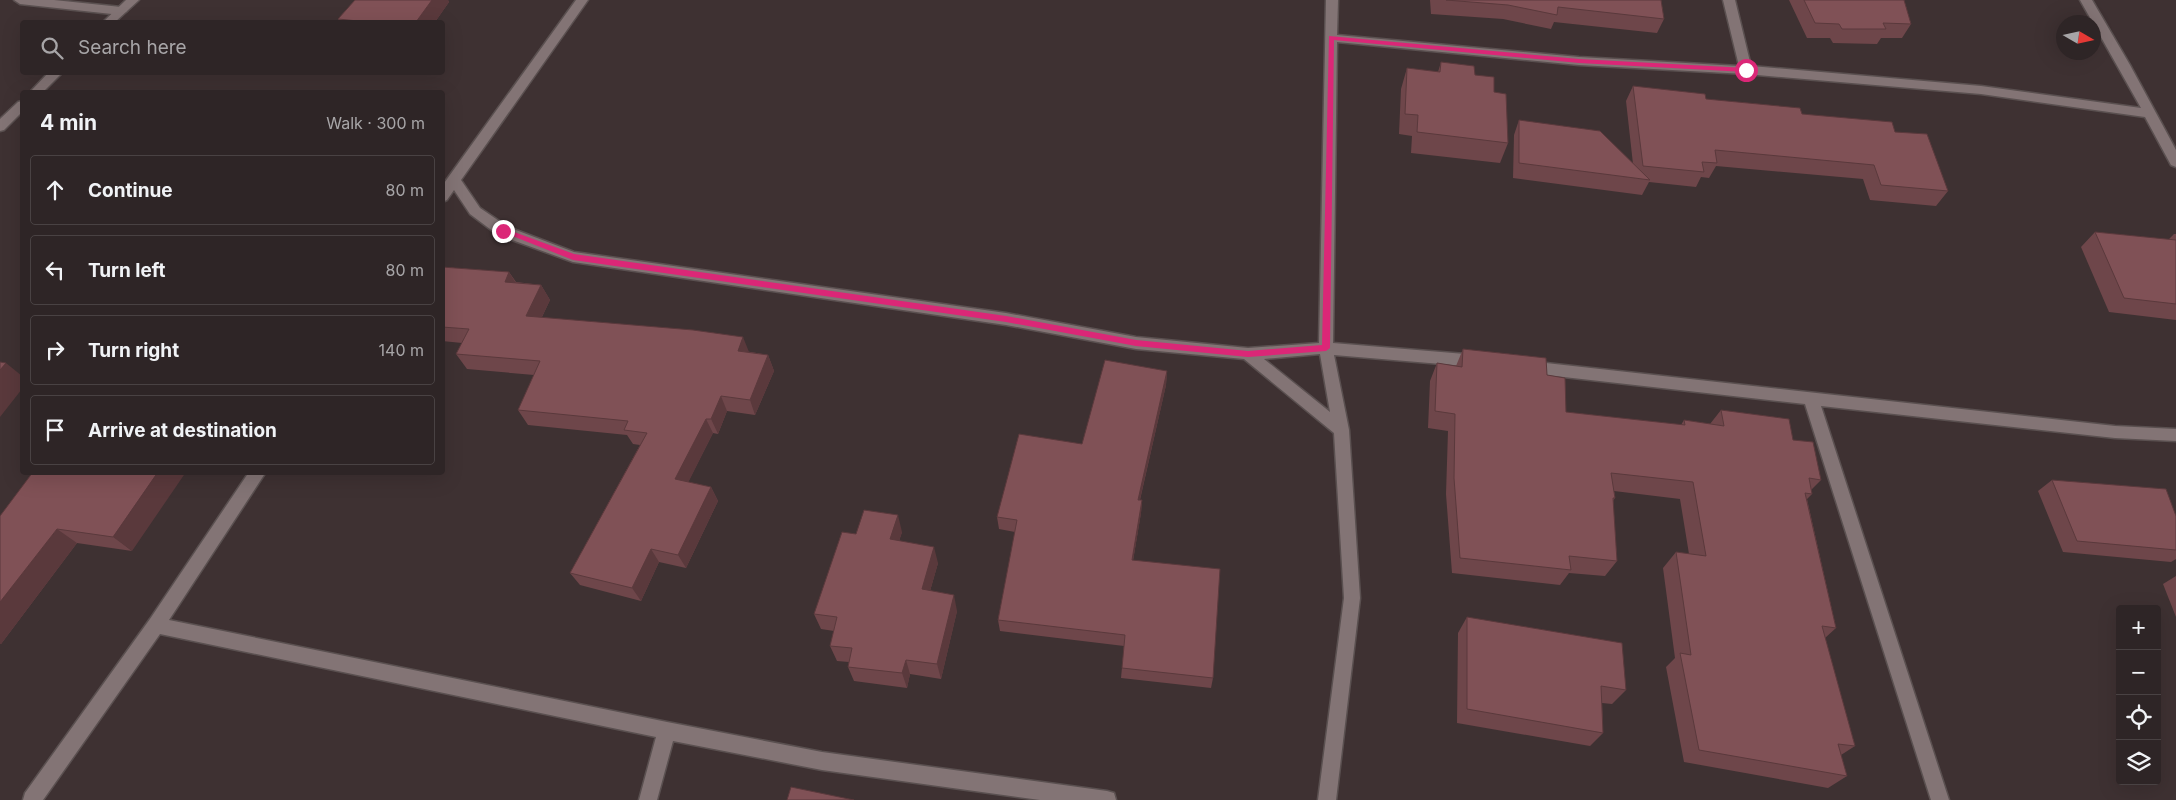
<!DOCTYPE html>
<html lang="en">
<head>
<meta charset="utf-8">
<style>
	:root { --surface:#2e2526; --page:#3a3132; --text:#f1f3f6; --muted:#a7a5a7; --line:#494243 }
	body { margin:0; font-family:Inter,sans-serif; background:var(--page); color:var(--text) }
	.controls { position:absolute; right:15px; bottom:15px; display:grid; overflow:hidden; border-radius:5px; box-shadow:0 5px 20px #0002 }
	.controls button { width:45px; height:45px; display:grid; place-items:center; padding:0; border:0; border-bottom:1px solid var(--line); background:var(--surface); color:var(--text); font:25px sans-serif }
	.compass { position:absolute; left:2056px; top:15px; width:45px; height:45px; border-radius:50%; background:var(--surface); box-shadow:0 5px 20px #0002; rotate:99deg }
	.stop { position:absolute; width:15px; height:15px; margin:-11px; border:4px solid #db2777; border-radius:50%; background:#fff }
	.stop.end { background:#db2777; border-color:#fff; box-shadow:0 1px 5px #0008 }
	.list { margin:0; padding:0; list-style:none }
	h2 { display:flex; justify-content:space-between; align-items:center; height:65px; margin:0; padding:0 20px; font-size:21px }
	h2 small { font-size:16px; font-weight:400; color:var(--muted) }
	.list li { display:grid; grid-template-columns:32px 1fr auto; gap:15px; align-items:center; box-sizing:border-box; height:70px; margin:0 10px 10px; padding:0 10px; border:1px solid var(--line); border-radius:5px }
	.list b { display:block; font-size:19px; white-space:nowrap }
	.list em { font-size:16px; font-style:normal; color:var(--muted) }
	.icon { flex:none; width:28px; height:28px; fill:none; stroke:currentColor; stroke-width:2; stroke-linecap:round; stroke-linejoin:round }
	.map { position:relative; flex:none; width:2176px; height:800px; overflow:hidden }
	.search { position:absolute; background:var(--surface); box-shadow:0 5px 20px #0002; left:20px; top:20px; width:425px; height:55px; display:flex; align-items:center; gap:12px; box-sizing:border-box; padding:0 18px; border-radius:5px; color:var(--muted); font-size:19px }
	.panel { position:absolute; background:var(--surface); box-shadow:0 5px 20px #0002; left:20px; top:90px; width:425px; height:385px; border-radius:5px }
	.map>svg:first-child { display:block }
</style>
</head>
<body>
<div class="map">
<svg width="2176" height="800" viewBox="0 0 2176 800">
	<rect width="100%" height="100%" fill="#3e3132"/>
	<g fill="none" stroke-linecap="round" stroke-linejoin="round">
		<g stroke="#5a5050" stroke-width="3">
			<path id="street" d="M14,0H54L121,7L127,11L121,15L20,4Z
				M576,0H588L461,180L480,208L508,227L574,252L1006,313L1136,337L1248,348L1319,343L1326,0H1338L1337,35L1579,57L1739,66L1723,0H1735L1751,66L1981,86L2141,108L2080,0H2092L2130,65L2176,150V167L2171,165L2145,117L1981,94L1746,74L1579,65L1337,42L1333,343L1477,355L1482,357L1484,361L1482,365L1477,367L1334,355L1349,430L1360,598L1336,800H1318L1344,598L1334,433L1244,359L1136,349L1006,325L573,262L498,235L470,214L454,190L447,200L442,202V186ZM1320,354L1330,412L1264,359Z
				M1528,361L2115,426L2176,429V441L2115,438L1821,406L1949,800H1931L1805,404L1528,373L1523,371L1521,367L1523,363Z
				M249,472H266L169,620L667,722L822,752L1107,791L1114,793L1116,800H1040L822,770L673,741L657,800H639L656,737L160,634L43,800H23L25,793L150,619Z"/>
		</g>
		<g stroke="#5a5050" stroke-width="3">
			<path id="secondary" d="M126,0H139L115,22H103Z
				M49,72H63L43,92H30Z
				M22,101V112L4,130L0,131V119L18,102Z"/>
		</g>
		<use href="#street" fill="#837475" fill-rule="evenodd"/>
		<use href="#secondary" fill="#837475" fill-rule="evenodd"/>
	</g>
	<path fill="#6e464a" d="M355,0H448L449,2L435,22H341L338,19Z
		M1430,0H1661L1664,19L1657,33L1554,22L1551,29L1503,19L1431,14Z
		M1789,0H1904L1911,24L1902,38H1881L1877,44L1833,43L1830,38H1807Z
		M1441,62L1475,75L1494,92L1508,143L1500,163L1411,153L1412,136L1399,134L1401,89L1407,68L1438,72Z
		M1633,86L1706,99L1802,114L1895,132L1948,191L1936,206L1870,200L1863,179L1716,166L1709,178L1701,177L1696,187L1649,182L1642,195L1513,178L1514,135L1519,120L1633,164L1626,101Z
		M2095,232L2168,240L2174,234H2176V320L2109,312L2081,247Z
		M442,267L509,272L516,282L541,285L550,300L542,317L768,355L774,371L755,415L727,411L718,434L713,433L688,482L711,487L718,501L686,568L659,562L641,601L580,585L570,573L640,445L633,444L627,435L528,425L518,410L534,375L467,369L456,354L462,343L442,341Z
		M1463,349L1547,375L1566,412L1681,425L1684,420L1710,424L1721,410L1793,440L1821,480L1811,490L1812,494L1807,499L1836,628L1825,638L1855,746L1841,755L1847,776L1828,788L1684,762L1666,667L1675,658L1663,568L1676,552L1689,554L1680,499L1614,491L1615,498L1613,501L1617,561L1605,576L1569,573L1560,585L1452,573L1446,494L1448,431L1428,428L1430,381L1437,363L1456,366Z
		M1167,371L1166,385L1140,500H1142L1141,513L1133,561L1213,678L1211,688L1121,678L1124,646L1000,631L998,620L1015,532L999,529L997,517Z
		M33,472L132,551L77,543L1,644H0V516Z
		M2052,480L2176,516V559L2171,562L2063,552L2038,491Z
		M902,532L899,541L938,563L930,591L957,611L941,679L910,674L907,688L854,681L848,667L849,662L837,661L830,646L834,631L821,629L814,614L856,534Z
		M2176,576V617L2163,584Z
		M1467,617L1626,690L1612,704L1602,703L1603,733L1590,746L1457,723L1458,633Z"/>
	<path fill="#5a393c" d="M432,0H448L449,2L435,22H416Z
		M509,272L519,288L505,282Z
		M541,285L550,300L535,331L526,316Z
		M743,337L749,352L738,351Z
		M768,355L774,371L755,415L750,400Z
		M6,363L22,376V389L0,417V370Z
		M1167,371L1166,385L1137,512L1138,500Z
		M721,396L727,411L718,434L711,419Z
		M706,419L713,433L683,493L675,479Z
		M158,472H186L132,551L113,537Z
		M711,487L718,501L686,568L678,555Z
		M1142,500L1141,513L1131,572L1132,560Z
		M898,515L902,532L894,556L890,539Z
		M57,529L77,543L1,644H0V602Z
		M934,547L938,563L926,605L922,589Z
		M651,549L659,562L641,601L632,588Z
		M954,595L957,611L941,679L937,664Z
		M906,660L910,674L907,688L902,673Z"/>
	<path fill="#805156" stroke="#5a393c" d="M355,0H432L416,22H368L338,19Z
		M1446,0H1661L1664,19L1558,7L1557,15L1508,5Z
		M1804,0H1904L1911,24L1883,23L1886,29H1842L1839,24L1815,23Z
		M1441,62L1474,66L1475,75L1494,77V92L1506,94L1508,143L1417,132L1418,115L1405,114L1407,68L1440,72Z
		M1633,86L1705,94L1706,99L1800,108L1802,114L1892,122L1895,132L1927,134L1948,191L1881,185L1874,165L1715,150L1717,163L1702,162L1704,172L1643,166Z
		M128,91L139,92H127Z
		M1519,120L1600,131L1650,180L1519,163Z
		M2095,232L2176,240V304L2124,298Z
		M442,267L509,272L505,282L541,285L526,316L693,330L743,337L738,351L768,355L750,400L721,396L711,419H706L675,479L711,487L678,555L651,549L632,588L570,573L647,433L624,430L628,421L518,410L540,361L456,354L469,329L442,327Z
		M1463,349L1546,358L1547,375L1565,378L1566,412L1685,425L1684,420L1724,426L1721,410L1789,419L1793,440L1813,442L1821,480L1809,478L1812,494L1805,493L1836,628L1822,626L1855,746L1838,744L1847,776L1699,750L1680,653L1691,655L1676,552L1706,556L1693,482L1611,473L1615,498H1613L1617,561L1569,556L1571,570L1460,558L1454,478L1455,414L1435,411L1437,363L1462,367Z
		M1105,360L1167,371L1138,500H1142L1132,560L1220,569L1213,678L1122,668L1125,635L998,620L1017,520L997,517L1019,434L1082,444Z
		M0,362L6,363L0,370Z
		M33,472H158L113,537L57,529L0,602V516Z
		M2052,480L2166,489L2176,516V550L2077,541Z
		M864,510L898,515L890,539L934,547L922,589L954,595L937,664L906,660L902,673L848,667L852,648L830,646L837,617L814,614L842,532L856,534Z
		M1467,617L1622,643L1626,690L1601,686L1603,733L1467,709Z
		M791,787L854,800H787Z"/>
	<path fill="#db2777" d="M1329,36L1579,59L1746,68L1749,70L1746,72L1579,63L1334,40L1330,348L1326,351L1248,357L1136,346L1006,322L573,260L500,231L506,229L574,254L1006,316L1136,340L1248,351L1322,345Z"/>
</svg>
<div class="controls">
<button>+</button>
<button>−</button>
<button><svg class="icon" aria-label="locate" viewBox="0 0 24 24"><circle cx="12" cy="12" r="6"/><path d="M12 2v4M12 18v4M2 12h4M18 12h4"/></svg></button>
<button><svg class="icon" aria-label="layers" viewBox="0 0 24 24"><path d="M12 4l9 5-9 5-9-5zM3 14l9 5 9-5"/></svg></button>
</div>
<svg class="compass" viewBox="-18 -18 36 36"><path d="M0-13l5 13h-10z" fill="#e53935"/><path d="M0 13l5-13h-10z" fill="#a7a5a7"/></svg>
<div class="stop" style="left:1746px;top:70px"></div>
<div class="stop end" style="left:503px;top:231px"></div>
<div class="search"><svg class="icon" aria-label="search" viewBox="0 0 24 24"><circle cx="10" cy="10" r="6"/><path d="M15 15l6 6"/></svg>Search here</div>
<section class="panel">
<h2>4 min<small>Walk · 300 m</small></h2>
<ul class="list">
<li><svg class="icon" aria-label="ahead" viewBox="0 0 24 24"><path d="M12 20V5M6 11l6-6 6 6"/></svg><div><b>Continue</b></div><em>80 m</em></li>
<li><svg class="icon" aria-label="left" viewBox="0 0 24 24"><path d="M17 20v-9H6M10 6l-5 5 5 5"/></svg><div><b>Turn left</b></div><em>80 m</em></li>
<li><svg class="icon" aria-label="right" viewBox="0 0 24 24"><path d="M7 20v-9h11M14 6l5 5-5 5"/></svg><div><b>Turn right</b></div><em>140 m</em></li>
<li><svg class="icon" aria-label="arrive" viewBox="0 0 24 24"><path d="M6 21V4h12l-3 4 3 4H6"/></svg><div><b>Arrive at destination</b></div></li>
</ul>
</section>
</div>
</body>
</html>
